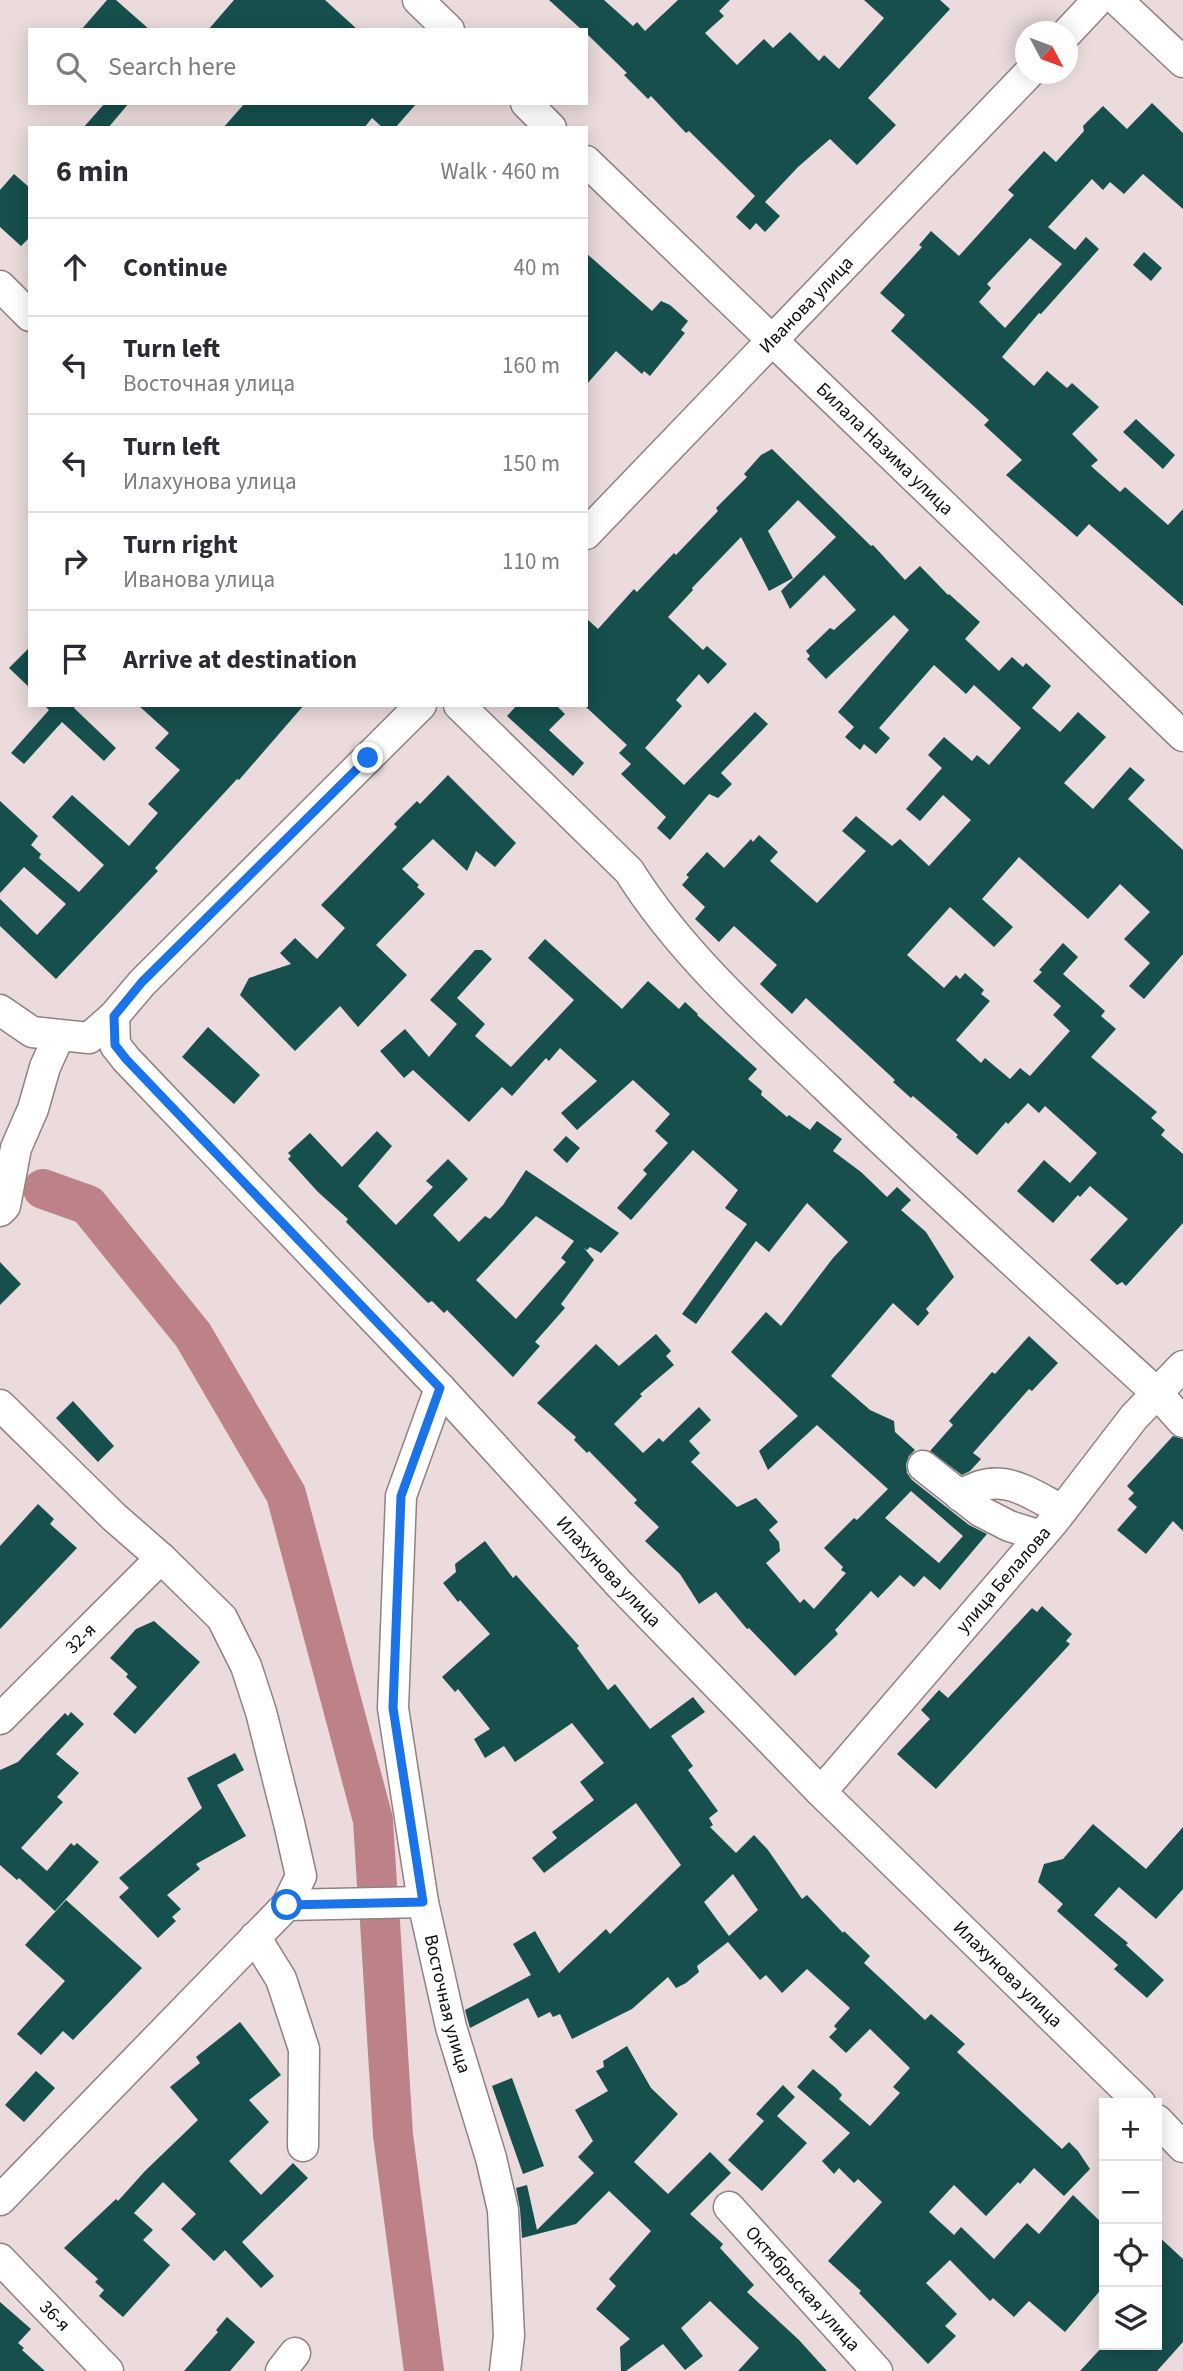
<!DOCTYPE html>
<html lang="en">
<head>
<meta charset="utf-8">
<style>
	:root { --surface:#fff; --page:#f7f7f7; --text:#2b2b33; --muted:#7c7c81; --line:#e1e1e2 }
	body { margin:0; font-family:"Source Sans 3",sans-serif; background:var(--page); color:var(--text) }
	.controls { position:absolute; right:21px; bottom:21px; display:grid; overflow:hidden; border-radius:0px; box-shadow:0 4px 18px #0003 }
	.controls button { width:63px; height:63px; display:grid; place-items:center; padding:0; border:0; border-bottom:2px solid var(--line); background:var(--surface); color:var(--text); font:35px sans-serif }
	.compass { position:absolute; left:1015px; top:21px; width:63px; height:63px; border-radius:50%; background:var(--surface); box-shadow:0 4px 18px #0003; rotate:131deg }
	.stop { position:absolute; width:21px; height:21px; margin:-16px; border:5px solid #1a73e8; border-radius:50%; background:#fff }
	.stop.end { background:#1a73e8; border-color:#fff; box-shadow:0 2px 7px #0008 }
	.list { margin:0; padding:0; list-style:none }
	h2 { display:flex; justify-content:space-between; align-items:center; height:91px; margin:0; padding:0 28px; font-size:30px }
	h2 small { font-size:23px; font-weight:400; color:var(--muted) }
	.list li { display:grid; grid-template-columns:46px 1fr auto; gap:21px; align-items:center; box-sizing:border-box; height:98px; padding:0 28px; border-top:2px solid var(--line) }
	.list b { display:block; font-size:26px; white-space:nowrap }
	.list p { margin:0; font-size:23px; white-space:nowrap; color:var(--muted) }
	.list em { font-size:23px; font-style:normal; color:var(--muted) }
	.icon { flex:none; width:38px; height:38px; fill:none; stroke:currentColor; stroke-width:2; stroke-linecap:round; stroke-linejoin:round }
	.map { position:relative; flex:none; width:1183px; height:2371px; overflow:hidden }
	.search { position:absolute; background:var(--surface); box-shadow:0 4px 18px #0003; left:28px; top:28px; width:560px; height:77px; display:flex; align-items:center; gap:18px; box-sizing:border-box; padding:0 24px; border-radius:0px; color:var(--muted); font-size:26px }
	.panel { position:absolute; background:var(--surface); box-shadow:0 4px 18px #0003; left:28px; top:126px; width:560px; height:581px; border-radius:0px }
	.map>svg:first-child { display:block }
</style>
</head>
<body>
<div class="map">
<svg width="1183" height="2371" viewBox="0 0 1183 2371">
	<rect width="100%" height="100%" fill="#ebdbdc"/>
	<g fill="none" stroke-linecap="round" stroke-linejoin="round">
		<path stroke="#bd8288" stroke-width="40" d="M43,1189L88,1205L193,1335L286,1494L373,1820L377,1885
			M380,1922L393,2135L424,2371"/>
	</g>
	<path fill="#164f4c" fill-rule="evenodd" d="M107,0H116L150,30H81Z
		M234,0H325L358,30H208Z
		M549,0H604L633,26L637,22L645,31L678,0H730L719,11L724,16L705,33L737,65L764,39L773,48L790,32L819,61L824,55L839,69L884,18L864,0H940L950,9L868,98L896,125L857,165L830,139L798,167L765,202L780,216L765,232L756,223L750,230L736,217L755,196L689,131L686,133L651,96L648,99L624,75L627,73L586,33V30H582Z
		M105,103H129L108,128H83Z
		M245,103H417L395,128H383L372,118L364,128H223Z
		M1152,103L1183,133V209L1143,174L1124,194L1110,182L1103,190L1092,179L1048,227L1075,250L1086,237L1099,249L1041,314L1039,313L1002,357L1034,386L1047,371L1067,388L1072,383L1099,407L1072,434L1098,460L1091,466L1120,492L1125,487L1168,525L1183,509V606L1089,524L1077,537L1006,475L1022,460L984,425L989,420L891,331L905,315L880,293L922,247L919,245L931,231L959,256L1014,195L1008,190L1044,151L1056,162L1084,131L1083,126L1103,106L1127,129ZM1030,238L1062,264L1005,328L979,302L991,288L987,284Z
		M14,174L30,188V237L21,246L0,227V190Z
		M1144,252L1162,268L1151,281L1133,265Z
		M586,253L652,311L661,301L670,305L688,321L681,330L685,333L650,376L644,371L642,374L616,351L586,385Z
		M1136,419L1175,455L1163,469L1123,432Z
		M772,449L871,546L873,545L905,580L920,566L948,595L949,594L980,622L965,639L999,671L1012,657L1023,667L1026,663L1051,686L1032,708L1060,732L1078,712L1106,737L1064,783L1093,809L1130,767L1145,780L1128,799L1183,850V954L1144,999L1129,986L1150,963L1124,939L1150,912L1120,884L1088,919L1019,857L982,899L1013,927L994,947L950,907L907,955L944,988L956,975L960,979L965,973L984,990L981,994L990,1001L956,1040L981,1063L985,1058L1010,1079L1020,1068L1030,1076L1070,1031L1053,1015L1061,1006L1033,981L1042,972L1039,970L1063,943L1078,957L1063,974L1105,1011L1101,1016L1116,1029L1091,1057L1157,1112L1151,1118L1165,1130L1161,1135L1183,1154V1223L1126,1286L1122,1282L1117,1285L1090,1260L1128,1219L1090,1186L1080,1197L1078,1195L1053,1223L1017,1191L1044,1160L1070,1183L1097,1153L1045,1106L1039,1113L1028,1103L1008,1124L1006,1122L977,1155L956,1137L958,1135L913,1096L911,1098L893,1082L895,1080L806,998L792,1014L760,984L777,965L734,926L719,942L695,919L705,907L682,885L689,877L686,875L707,852L724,868L751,839L753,842L759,835L778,852L770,861L817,903L866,851L842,831L856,816L892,846L900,839L929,866L971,820L943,795L920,821L906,809L942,768L928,755L944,737L972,761L977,755L989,765L1021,728L974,685L966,694L934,665L879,728L890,738L876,754L864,744L860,750L845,737L854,727L838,712L909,630L894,615L826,679L807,659L810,656L806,651L830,628L834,630L856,610L824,575L790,609L781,591L836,537L798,500L768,531L793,578L769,591L741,537L692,588L693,590L668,617L703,650L707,646L727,664L708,684L699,674L676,700L682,706L645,748L684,785L755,712L768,724L721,773L732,784L718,798L709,794L670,840L657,828L666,817L621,774L631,764L619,753L627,745L586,707V618L598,629L634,589L637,592L674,553L676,555L718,511L716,508L747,477L744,474L761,455Z
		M30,647V688L9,668Z
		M44,705H76L74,708L116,748L104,761L62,722L24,764L11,753L49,710Z
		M138,705H304L239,780L237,779L155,868L158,871L56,979L0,926V899L37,935L66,904L24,867L0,893V801L38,836L31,845L41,854L39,858L79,892L104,865L52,817L72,795L129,846L158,813L148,804L180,770L155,748L169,733Z
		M517,705H556L565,714L549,730L584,763L573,776L507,716Z
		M448,775L516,843L495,867L476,851L467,871L433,839L402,869L419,885L417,887L425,894L376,945L407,975L358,1027L340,1006L295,1051L240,995L249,978L291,964L280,953L295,938L317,959L345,928L321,905L397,827L394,824L417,801L420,804Z
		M545,939L622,1009L648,981L679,1009L685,1002L698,1014L697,1015L757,1069L748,1079L762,1091L761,1095L787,1117L789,1115L810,1130L817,1121L842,1139L833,1151L861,1172L887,1197L897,1187L911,1200L901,1210L926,1232L954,1277L926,1309L929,1313L918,1326L893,1303L831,1376L870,1410L894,1421L895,1432L915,1450L909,1456L906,1464L907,1473L912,1480L969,1525L987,1534L940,1590L924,1576L914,1587L900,1575L878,1598L871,1591L835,1630L838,1634L795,1676L749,1628L747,1629L716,1592L699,1604L680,1574L645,1541L659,1527L634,1503L637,1500L589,1451L587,1453L574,1440L576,1437L537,1403L596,1344L619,1366L656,1334L671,1351L666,1356L674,1365L640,1394L642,1396L614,1424L643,1453L659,1438L663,1442L699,1407L711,1420L689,1441L700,1453L691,1462L737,1507L756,1498L778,1522L769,1530L779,1542L780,1551L766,1563L800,1603L804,1599L814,1609L846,1573L841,1570L843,1567L824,1548L854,1518L857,1520L888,1489L817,1425L768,1470L759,1451L798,1416L731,1352L766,1312L781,1326L833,1258L848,1242L807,1203L769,1252L756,1241L696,1324L682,1314L747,1224L725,1208L738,1190L693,1150L631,1220L617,1208L647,1174L643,1170L668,1143L655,1131L670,1114L633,1080L577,1130L561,1113L597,1081L560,1048L549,1061L546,1058L512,1096L502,1087L469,1122L413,1070L404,1078L380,1051L405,1029L429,1057L457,1024L430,1000L475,950H482L492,959L457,998L485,1024L475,1036L511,1067L574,1000L528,958ZM911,1491L963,1536L939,1563L885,1518Z
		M208,1027L260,1075L234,1104L182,1057Z
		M377,1131L392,1146L358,1186L396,1225L433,1187L426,1181L448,1159L468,1179L433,1215L459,1242L485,1216L490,1219L503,1205L526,1170L619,1233L601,1253L590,1247L587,1250L584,1248L594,1260L561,1304L565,1308L535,1342L540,1346L513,1377L447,1310L444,1313L432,1301L428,1303L346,1222L348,1219L318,1192L288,1159L291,1156L288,1153L310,1133L342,1167ZM536,1216L574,1241L561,1258L566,1262L516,1319L476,1280Z
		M566,1136L580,1148L567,1163L553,1150Z
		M0,1262L21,1284L0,1305Z
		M1029,1336L1058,1363L1032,1391L1029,1389L973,1453L981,1459L970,1471L962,1475L930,1451L953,1425L949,1421L992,1372L995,1374Z
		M73,1401L114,1446L98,1462L56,1418Z
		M1173,1436L1183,1439V1531L1173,1521L1146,1554L1117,1530L1137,1507L1128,1499L1134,1493L1127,1486Z
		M38,1504L54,1519L50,1524L77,1548L0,1629V1546Z
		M485,1541L513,1578L516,1575L579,1646L577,1648L608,1690L615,1684L650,1729L693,1697L705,1712L671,1736L693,1766L688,1770L718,1811L709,1818L713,1825L710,1827L736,1853L754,1835L768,1850L802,1899L807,1895L843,1933L844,1931L870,1956L864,1963L925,2020L931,2014L965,2044L957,2052L1062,2149L1069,2142L1078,2151L1090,2169L1064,2196L1034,2168L1020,2184L1018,2182L986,2216L954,2185L929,2212L954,2235L961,2227L994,2259L1027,2223L1039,2234L1073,2195L1104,2225V2286L1065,2332L1029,2301L1014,2317L993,2298L990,2301L950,2260L926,2283L957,2314L945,2326L956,2336L928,2364L859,2293L861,2291L828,2261L882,2202L858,2179L854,2183L839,2168L834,2174L822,2161L850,2133L797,2087L813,2069L837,2089L842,2095L839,2099L870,2126L900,2093L893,2087L910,2068L870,2029L846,2053L829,2037L837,2029L834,2026L850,2008L807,1969L782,1993L766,1975L760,1980L728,1942L697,1966L699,1972L686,1983L676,1988L668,1977L632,2009L572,2039L560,2014L553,2017L550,2012L538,2018L528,1998L470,2028L465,2010L531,1975L513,1944L535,1931L559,1973L606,1929L610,1934L681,1865L636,1803L544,1873L532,1858L557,1838L552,1832L594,1800L580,1782L604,1763L572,1723L515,1762L504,1746L485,1758L474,1739L490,1729L458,1689L455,1692L442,1677L490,1634L460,1600L458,1602L443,1583L456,1572L455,1564ZM733,1874L758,1910L729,1936L704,1902Z
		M1042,1606L1072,1634L1066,1641L1070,1644L936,1789L897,1754L930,1719L921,1710L939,1690L948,1698L1032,1608L1037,1612Z
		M154,1621L200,1662L135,1734L113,1714L137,1687L126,1677L128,1674L110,1658L136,1629Z
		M71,1712L84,1724L56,1754L79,1773L57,1797L63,1802L21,1848L47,1871L71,1843L74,1846L77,1843L99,1862L55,1911L19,1878L17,1880L0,1865V1770L18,1762L65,1713L68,1716Z
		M235,1753L244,1770L217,1785L246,1836L196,1864L200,1869L167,1895L181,1909L172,1917L176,1921L158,1938L119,1897L129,1888L119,1878L202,1808L187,1778Z
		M1093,1824L1146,1869L1183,1827V1889L1156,1919L1119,1887L1094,1915L1128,1943L1126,1945L1164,1980L1147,1998L1114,1969L1118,1965L1057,1911L1063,1904L1038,1882L1044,1864L1063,1859Z
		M66,1900L142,1968L73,2040L63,2031L41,2055L17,2034L65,1981L25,1945Z
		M240,2022L281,2075L249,2100L269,2122L229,2161L261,2195L293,2163L308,2178L242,2242L274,2276L261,2288L225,2250L214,2261L181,2229L196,2214L163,2182L134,2213L153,2230L143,2240L170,2265L123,2317L99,2296L104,2290L95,2282L98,2279L64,2248L116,2199L118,2201L145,2171L198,2120L170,2087L200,2063L196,2057Z
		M627,2046L651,2088L678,2114L634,2162L668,2194L710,2152L731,2173L690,2214L723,2244L720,2248L754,2285L747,2292L799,2340L827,2371H738L759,2348L710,2301L681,2328L703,2356L685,2370L663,2344L626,2371H621L620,2347L630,2339L596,2309L616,2286L609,2279L651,2231L609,2191L576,2224L522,2238L520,2209L516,2188L527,2185L537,2230L594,2173L578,2157L593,2141L575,2110L608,2091L596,2071L604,2067L603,2061Z
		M36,2071L55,2088L24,2122L5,2105Z
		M512,2078L544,2166L523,2174L492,2086Z
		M783,2085L795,2097L777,2116L807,2143L762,2191L728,2160L764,2121L756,2114Z
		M1157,2235L1183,2259V2342L1157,2371H1080L1104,2345H1157Z
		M0,2302L31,2329L18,2343L24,2348L22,2350L45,2371H0Z
		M227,2317L255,2342L230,2371H184L218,2332L216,2330Z"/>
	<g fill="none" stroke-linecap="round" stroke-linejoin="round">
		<g stroke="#908182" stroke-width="33">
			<g id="minor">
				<path d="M418,0L449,30"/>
				<path d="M1117,0L1183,62"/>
				<path d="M1068,32L1098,0"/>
				<path d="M526,103L551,128"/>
				<path id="s1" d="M586,161L1183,736"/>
				<path d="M0,286L30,316"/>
				<path id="s2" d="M586,534L1028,74"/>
				<path d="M459,705L629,871C681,954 758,1022 828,1089C936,1193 1047,1293 1158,1394L1183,1422"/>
				<path d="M0,1010L32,1032L89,1038L114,1016L142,983L421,705"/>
				<path id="s3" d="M114,1016L115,1045L126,1059L440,1388L621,1586L821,1792L1140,2103"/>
				<path d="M0,1211L5,1206L16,1148L33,1109L45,1067L59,1036"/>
				<path id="s4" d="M440,1388L401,1496L393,1708L423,1902L451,2027L491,2158L503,2210L509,2336L505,2371"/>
				<path d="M0,1405L114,1517L161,1558L222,1618L246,1666L261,1712L289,1823L301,1876L287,1905L0,2200"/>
				<path d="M923,1466L980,1511L1009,1526L1041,1536"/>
				<path d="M960,1496C999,1469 1025,1491 1062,1510"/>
				<path id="s5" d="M0,1719L161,1558"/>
				<path id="s6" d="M821,1792L1054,1521L1134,1417L1183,1366"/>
				<path d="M287,1905L423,1902"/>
				<path d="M255,1937L281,1979L304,2049L303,2146"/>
				<path d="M1157,2120L1183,2147"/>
				<path id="s7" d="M729,2207L877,2371"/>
				<path id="s8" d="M0,2259L108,2371"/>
				<path d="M281,2371L295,2353"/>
			</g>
		</g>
		<use href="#minor" stroke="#fff" stroke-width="30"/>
	</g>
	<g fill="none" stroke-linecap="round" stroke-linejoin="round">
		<path stroke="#1a73e8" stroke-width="9" d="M287,1905L423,1902L393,1708L401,1496L440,1388L126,1059L115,1045L114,1016L142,982L368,758"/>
	</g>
	<g text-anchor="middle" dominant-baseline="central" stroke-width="7" stroke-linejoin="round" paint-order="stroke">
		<g font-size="19" fill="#0f0a0b" stroke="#f8e8e9">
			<text stroke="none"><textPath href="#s2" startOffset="318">Иванова улица</textPath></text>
			<text stroke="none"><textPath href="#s1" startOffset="415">Билала Назима улица</textPath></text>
			<text stroke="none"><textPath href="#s3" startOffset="751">Илахунова улица</textPath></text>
			<text stroke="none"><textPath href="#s6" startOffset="280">улица Белалова</textPath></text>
			<text stroke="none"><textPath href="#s5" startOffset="114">32-я</textPath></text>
			<text stroke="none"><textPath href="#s3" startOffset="1318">Илахунова улица</textPath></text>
			<text stroke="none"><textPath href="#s4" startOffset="628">Восточная улица</textPath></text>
			<text stroke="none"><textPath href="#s7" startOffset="110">Октябрьская улица</textPath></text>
			<text stroke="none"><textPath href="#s8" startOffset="79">36-я</textPath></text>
		</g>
	</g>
</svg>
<div class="controls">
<button>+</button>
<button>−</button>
<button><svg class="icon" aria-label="locate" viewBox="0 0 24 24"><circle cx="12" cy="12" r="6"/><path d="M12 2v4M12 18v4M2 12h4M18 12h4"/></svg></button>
<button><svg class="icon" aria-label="layers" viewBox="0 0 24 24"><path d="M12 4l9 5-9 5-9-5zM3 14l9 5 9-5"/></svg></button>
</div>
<svg class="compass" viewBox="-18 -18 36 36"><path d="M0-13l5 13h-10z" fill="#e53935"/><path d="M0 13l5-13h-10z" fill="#7c7c81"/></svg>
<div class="stop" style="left:287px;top:1905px"></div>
<div class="stop end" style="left:368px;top:758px"></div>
<div class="search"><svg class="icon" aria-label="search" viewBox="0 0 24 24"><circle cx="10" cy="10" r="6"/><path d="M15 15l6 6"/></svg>Search here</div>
<section class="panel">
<h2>6 min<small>Walk · 460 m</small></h2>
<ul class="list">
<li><svg class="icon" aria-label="ahead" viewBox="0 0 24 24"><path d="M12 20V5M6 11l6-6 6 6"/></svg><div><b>Continue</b></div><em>40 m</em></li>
<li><svg class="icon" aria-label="left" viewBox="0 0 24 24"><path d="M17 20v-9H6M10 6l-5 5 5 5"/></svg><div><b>Turn left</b><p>Восточная улица</p></div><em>160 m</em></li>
<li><svg class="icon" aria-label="left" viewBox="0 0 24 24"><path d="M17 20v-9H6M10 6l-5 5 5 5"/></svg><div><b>Turn left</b><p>Илахунова улица</p></div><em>150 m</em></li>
<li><svg class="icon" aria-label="right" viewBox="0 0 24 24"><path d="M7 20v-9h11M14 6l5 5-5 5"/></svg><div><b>Turn right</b><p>Иванова улица</p></div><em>110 m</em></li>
<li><svg class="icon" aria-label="arrive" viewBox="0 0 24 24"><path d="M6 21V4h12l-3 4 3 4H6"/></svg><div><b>Arrive at destination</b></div></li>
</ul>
</section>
</div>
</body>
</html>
